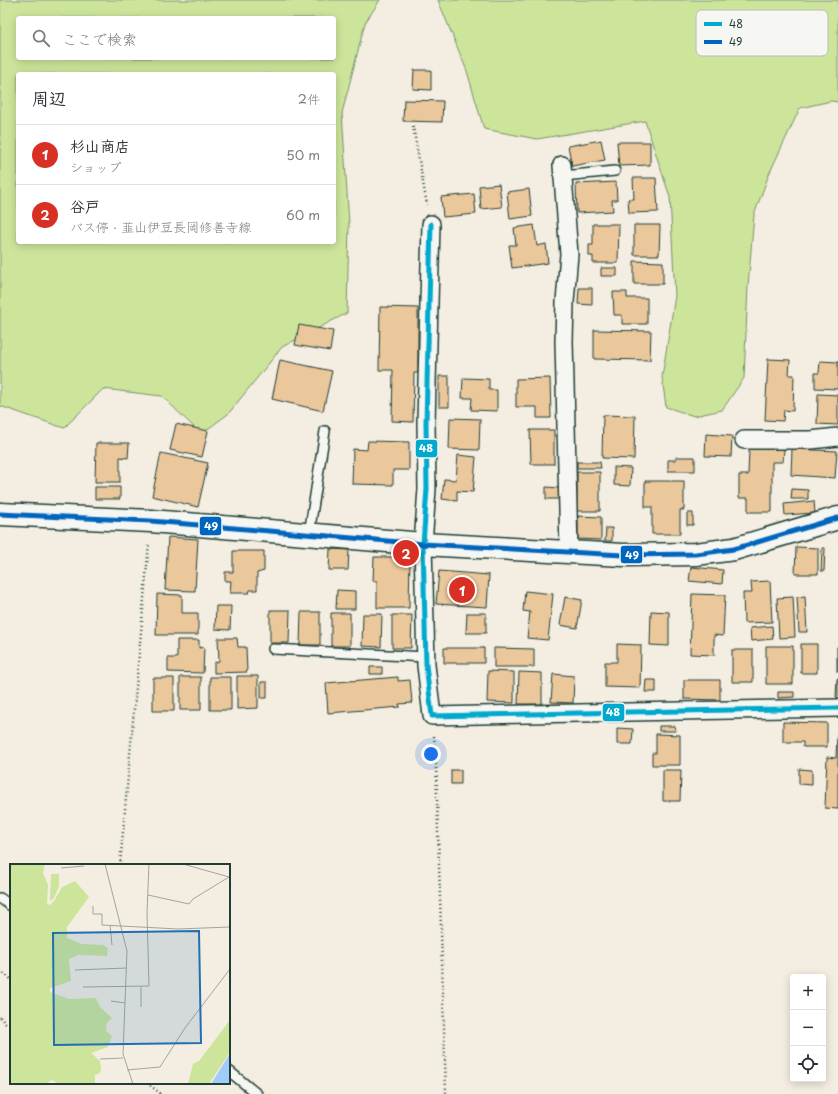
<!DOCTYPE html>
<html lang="ja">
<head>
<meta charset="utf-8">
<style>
	:root { --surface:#fff; --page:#f2f2f3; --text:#2b2b33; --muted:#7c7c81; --line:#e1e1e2; --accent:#d93025 }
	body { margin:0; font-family:"Playpen Sans","Klee One",sans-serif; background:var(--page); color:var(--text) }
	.controls { position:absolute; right:12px; bottom:12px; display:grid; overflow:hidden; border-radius:4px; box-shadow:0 2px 10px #0003 }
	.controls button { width:36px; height:36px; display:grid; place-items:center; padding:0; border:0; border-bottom:1px solid var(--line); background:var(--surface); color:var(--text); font:20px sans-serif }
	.you { position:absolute; left:431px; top:754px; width:14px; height:14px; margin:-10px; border:3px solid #fff; border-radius:50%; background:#1a73e8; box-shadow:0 0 0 6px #1a73e833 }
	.badge { display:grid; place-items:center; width:26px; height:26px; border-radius:50%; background:var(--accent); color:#fff; font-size:13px; font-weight:700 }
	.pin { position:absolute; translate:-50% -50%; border:2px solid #fff; box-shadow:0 1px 4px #0006 }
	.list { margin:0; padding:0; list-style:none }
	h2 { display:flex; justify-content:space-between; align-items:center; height:52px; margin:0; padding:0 16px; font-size:17px }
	h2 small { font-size:13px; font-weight:400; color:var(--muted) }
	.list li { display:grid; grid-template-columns:26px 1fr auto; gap:12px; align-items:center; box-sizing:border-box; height:60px; padding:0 16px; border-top:1px solid var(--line) }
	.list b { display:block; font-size:15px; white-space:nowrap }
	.list p { margin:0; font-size:13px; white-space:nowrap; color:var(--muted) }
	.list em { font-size:13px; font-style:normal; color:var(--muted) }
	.icon { flex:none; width:22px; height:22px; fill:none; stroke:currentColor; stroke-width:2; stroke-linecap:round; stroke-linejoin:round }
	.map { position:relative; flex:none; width:838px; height:1094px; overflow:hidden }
	.search { position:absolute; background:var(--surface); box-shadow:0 2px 10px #0003; left:16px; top:16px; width:320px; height:44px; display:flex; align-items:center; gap:10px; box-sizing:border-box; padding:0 14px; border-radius:4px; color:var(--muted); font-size:15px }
	.panel { position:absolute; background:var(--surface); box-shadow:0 2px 10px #0003; left:16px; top:72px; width:320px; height:172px; border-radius:4px }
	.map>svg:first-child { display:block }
</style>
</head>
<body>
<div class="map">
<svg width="838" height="1094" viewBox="0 0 838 1094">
	<rect width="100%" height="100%" fill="#f4ede1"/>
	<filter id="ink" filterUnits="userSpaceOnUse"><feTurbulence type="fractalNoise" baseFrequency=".025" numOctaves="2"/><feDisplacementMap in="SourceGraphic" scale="8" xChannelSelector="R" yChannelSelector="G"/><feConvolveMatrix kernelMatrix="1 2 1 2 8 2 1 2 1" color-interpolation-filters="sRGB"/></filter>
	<g filter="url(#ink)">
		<path fill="#cde59b" stroke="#769168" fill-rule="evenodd" d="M0,0H380L365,23L342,113L349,225L347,313L282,347L228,414L201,434L162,396L103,389L64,428L0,406ZM18,18H334V58H18ZM18,74H334V242H18Z
			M438,0H838V102L831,101L800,108L769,174L754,215L748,286L744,378L722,410L694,416L666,407L662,377L675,296L670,197L645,121L537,139L484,129L467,71Z"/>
		<path fill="#ebc79c" stroke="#1f3d34" d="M414,70H431V90L413,89Z
			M404,100L443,101L442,122L403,121Z
			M601,140L605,160L572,166L568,146Z
			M617,142H650V165L619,166Z
			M633,178H656L658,212L629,213L628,199H634Z
			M616,182L617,200H612L613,211L577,213L576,184Z
			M499,184L502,207L481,209L479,186Z
			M529,189L532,216L510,219L507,192Z
			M474,194L476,214L443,217L441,197Z
			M593,224H619L618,263H593V256H589V245H593Z
			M534,225L537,246L546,244L548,263L512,268L509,245H516L514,228Z
			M634,225H660L659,255H634Z
			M634,261L663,262V284H634Z
			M601,268H617V276H601Z
			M579,288H592V305L578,304Z
			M613,292H627V298H647V324H622V315H614Z
			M380,307L418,308V373H414L413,422L392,421L393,370H379Z
			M299,325L333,331L330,351L295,345Z
			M594,330L651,331L650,360L594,359Z
			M768,359L790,360L789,375H794L793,411L784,410L783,421L765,420Z
			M280,360L332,371L323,411L272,399Z
			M820,361L838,362V389L815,388V373H819Z
			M439,376H449V407H439Z
			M463,378L489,379V390H497V411L471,410L472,398H462Z
			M550,378L551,418H537V407H516V379Z
			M818,394L838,395V425L817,424Z
			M603,415L635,416L634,459L602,458Z
			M450,418L480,419L479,450L449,449Z
			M176,424L208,431L202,457L170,450Z
			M530,430H554V464H531Z
			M706,434L732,436L731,457L705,456Z
			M368,441L409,442V470H393V485L352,484L353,449L367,450Z
			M96,443H129L128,458L120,457V482H95Z
			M749,449H784L783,462H772V512H748V498H739V475H748Z
			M792,449L837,451L835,478L791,475Z
			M161,453L208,463L198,507L152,496Z
			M458,455L476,457L473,492L457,491V501L442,499L444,479L456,480Z
			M676,457H695V471H668V460H676Z
			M577,462H600L601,468H577Z
			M614,467L631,468L630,486L614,485Z
			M577,472H600V511H577Z
			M645,481H684V510H680V534H652V507H645Z
			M95,487H120V499H95Z
			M546,487L560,488V499H546Z
			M792,489L808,490V499H791Z
			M814,501L815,513L785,515L784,504Z
			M687,513H693V525H687Z
			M578,516L601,517V540L578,539Z
			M606,528H612V541H605Z
			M168,537L198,539L195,591L165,590Z
			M796,547L818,548V574H795Z
			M822,548H825L824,571H821Z
			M330,549L349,550L348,570H329Z
			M233,551H264V571L257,573V590H250L249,593H230L231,581H225V572H233Z
			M374,557H410L409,608H377V581H373Z
			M691,567L723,570L722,584L689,581Z
			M439,571L489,575L487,607L436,604Z
			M770,581L772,622L744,623L743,593H752L751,582Z
			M337,590L355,591V609H336Z
			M525,591L553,594L548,640L527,638L530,612L523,611Z
			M157,594L182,595V613H198V635H156Z
			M692,594L725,595L723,636L714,635V655L690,654Z
			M805,596L807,632H799L797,597Z
			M565,597L582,600L577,628L560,625Z
			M793,597L795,637L779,638L777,598Z
			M216,606H231L230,630L215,629Z
			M270,610H290L289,643H270Z
			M651,611L669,612V646L650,645Z
			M301,612H320V645H300Z
			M331,613H350V646H331Z
			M467,613H486V633H466Z
			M363,614H382L381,647L362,646Z
			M392,615H412L411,648H392Z
			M772,626L773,639L751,641L750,628Z
			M218,638H237L238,647H246L247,672L214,673V663L219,661Z
			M177,640H199V648L204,647L203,673L168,672V658H177Z
			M617,644L641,645L640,688L605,687V662H617Z
			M801,644H817V673H801Z
			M766,646H793V684H766Z
			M837,647H838V672H837Z
			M444,648H484V663H444Z
			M494,648L534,649V667H494Z
			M732,650H753V682H732Z
			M370,667H382V674H370Z
			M488,671L514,672V703L487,702Z
			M519,672L542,673V704H518Z
			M553,674L574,676L573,703L551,702Z
			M237,676H258V708L237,709Z
			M180,677H201V710H180Z
			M210,677H231V710H210Z
			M398,677V681L410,680L412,703L399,704L400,707L328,713L326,683Z
			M153,678H174V711H153Z
			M837,679H838V697H836Z
			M646,680H656V692H645Z
			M684,680H720V700L684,699Z
			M261,682H267V698H261Z
			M778,692H794V697L778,698Z
			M783,722L827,723V747H803V742H783Z
			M659,726H675L676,731H659Z
			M617,728L633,729L632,744H617Z
			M656,734L680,735V765H652V753H656Z
			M837,734H838V809L825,808L827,757L836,758Z
			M799,769L812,770V785L799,784Z
			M451,770H461V784H451Z
			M663,770H681L680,801H663Z"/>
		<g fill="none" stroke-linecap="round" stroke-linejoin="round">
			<g stroke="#1f3d34" stroke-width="12">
				<path id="lane" d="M563,176L615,171
					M309,534L325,431
					M273,649L426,657
					M0,898L11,906
					M229,1071L257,1094"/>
			</g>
			<g stroke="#1f3d34" stroke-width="20">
				<path id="street" d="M562,165L569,254L565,302L564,341L569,552
					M431,224L426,423L427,489L423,544L426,665L432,716L838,708
					M744,440H811L838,437"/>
			</g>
			<g stroke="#1f3d34" stroke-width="25">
				<path id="secondary" d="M0,514L151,521L423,544L623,555L696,554L734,549L838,518"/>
			</g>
			<path stroke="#1f3d34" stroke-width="2.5" stroke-dasharray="1 3" stroke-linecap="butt" d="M413,126L427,205
				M434,736L436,765L446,1094
				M120,865L149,543
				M0,971L11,979
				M0,1017L6,1024
				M147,1083L161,1094"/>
			<use href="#lane" stroke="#f6f6f2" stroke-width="9"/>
			<use href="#street" stroke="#f6f6f2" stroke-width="17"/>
			<use href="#secondary" stroke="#f6f6f2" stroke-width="22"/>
			<g stroke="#f6f6f2" stroke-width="8">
				<path id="bus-1" d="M431,224L426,423L427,489L423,544L426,665L432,716L838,708"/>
			</g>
			<g stroke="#f6f6f2" stroke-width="8">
				<path id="bus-2" d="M0,514L151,521L423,544L623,555L696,554L734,549L838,518"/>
			</g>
			<use href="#bus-1" stroke="#00a9ce" stroke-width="5"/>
			<use href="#bus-2" stroke="#0065bd" stroke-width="5"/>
		</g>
	</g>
	<g transform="translate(10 864)">
		<rect width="220" height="220" fill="#f4ede1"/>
		<path d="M0,0H35L33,9L38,21L37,40L40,41L44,37L52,23L65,17L79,33L57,63V74L72,80L93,81L98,84L97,92L69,91L59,95L61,117L40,124V128L59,135L86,134L90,143L102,154L97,159L96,167L102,172L98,183L81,189L90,197L91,205L90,209L85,211V220H49L42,216L36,220H0ZM41,10H49V22L44,34L40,37ZM220,156V188L199,220H178L183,200L189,197Z" fill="#cde59b"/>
		<path d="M220,190V220H201L219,191Z" fill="#9fccfa"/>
		<path fill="none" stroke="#9fa79c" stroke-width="1" d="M95,0L117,87L113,190L123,220M173,0L219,13M51,4L74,2M138,31L179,40L183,35L219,13M83,42V50H92V61L168,65L220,63M100,61L102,81M65,106L117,104M73,123L139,122L137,49L139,0M101,137L115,139M131,143V123M90,195L113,194M117,206L150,203L175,164L220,105"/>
		<path fill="#1f6fb2" fill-opacity="0.15" stroke="#1f6fb2" stroke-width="2" d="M189,67L191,179L44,181L43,69Z"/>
		<rect width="220" height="220" fill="none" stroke="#1f3d34" stroke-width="2"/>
	</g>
	<rect x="696" y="10" width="132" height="46" rx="6" fill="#f6f6f2" stroke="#b6beb9" stroke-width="1"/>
	<rect x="704" y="22" width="18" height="4" fill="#00a9ce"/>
	<rect x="704" y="40" width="18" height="4" fill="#0065bd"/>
	<g font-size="11" fill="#1f3d34">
		<text x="729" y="28">48</text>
		<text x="729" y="46">49</text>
	</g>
	<g stroke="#f6f6f2" stroke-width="1.5">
		<rect x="415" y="439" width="23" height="19" rx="4" fill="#00a9ce"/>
		<rect x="199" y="516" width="23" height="20" rx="4" fill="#0065bd"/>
		<rect x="620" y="545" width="23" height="19" rx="4" fill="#0065bd"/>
		<rect x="602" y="703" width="23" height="19" rx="4" fill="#00a9ce"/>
	</g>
	<g font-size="11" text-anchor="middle" font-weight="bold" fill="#fff">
		<text x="426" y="452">48</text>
		<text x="211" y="530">49</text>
		<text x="632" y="559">49</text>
		<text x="613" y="716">48</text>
	</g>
</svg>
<div class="controls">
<button>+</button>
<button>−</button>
<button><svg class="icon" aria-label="locate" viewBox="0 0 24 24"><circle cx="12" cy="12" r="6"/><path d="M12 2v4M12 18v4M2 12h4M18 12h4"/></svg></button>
</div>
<div class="you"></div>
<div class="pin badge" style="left:462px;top:590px">1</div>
<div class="pin badge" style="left:406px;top:553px">2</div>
<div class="search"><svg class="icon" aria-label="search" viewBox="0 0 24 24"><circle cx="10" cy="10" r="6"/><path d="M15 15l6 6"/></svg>ここで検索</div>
<section class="panel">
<h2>周辺<small>2件</small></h2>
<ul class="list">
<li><span class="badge">1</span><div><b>杉山商店</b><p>ショップ</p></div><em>50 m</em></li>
<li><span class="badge">2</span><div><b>谷戸</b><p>バス停 · 韮山伊豆長岡修善寺線</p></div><em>60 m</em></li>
</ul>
</section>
</div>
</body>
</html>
